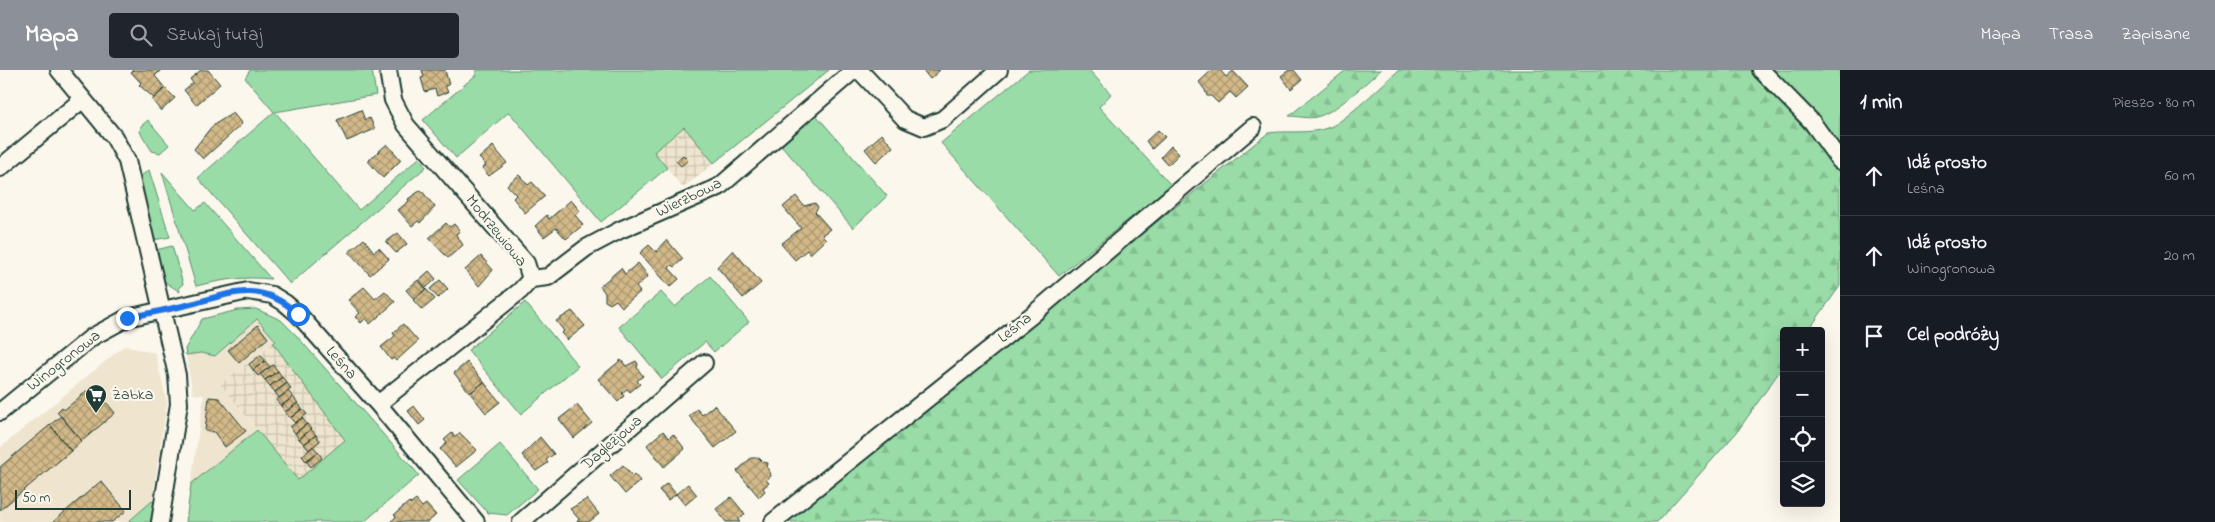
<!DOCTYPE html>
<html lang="pl">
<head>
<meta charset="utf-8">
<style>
	:root { --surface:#171b24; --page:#20242c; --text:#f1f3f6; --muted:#9ea1a6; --line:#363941; --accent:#8c9099 }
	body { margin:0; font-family:"Indie Flower",sans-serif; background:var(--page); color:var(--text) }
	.controls { position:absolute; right:15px; bottom:15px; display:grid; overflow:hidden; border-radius:5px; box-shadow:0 5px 20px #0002 }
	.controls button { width:45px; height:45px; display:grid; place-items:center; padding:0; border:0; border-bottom:1px solid var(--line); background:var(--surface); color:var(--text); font:25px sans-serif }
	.scale { position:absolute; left:15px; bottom:12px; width:116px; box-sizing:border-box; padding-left:5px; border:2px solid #1f3d34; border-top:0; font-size:14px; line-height:18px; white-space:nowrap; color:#1f3d34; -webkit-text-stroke:4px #fbf7ec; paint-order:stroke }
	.stop { position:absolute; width:15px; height:15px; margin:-11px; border:4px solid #1a73e8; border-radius:50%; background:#fff }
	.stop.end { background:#1a73e8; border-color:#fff; box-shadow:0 1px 5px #0008 }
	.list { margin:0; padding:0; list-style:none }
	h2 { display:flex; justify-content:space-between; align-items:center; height:65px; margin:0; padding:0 20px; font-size:21px }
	h2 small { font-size:16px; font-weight:400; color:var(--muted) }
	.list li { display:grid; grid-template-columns:32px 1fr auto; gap:15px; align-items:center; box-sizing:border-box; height:80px; padding:0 20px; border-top:1px solid var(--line) }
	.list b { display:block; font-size:19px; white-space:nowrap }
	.list p { margin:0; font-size:16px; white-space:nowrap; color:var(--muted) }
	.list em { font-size:16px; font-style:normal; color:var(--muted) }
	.icon { flex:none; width:28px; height:28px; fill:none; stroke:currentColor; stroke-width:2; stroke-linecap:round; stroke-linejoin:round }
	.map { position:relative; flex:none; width:1840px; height:452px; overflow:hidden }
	header { display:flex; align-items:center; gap:30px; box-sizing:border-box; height:70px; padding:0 25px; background:var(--accent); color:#fff }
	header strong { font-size:24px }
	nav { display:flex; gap:28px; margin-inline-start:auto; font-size:18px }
	.search { width:350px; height:45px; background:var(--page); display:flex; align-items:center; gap:12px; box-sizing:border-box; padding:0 18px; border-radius:5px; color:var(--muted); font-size:19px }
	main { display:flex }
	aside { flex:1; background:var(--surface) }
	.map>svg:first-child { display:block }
</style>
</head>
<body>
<header>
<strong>Mapa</strong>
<div class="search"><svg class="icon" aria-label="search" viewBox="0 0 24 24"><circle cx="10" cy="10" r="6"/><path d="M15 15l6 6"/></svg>Szukaj tutaj</div>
<nav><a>Mapa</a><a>Trasa</a><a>Zapisane</a></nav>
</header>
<main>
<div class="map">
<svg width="1840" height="452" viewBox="0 0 1840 452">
	<defs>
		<pattern id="industrial-grid" width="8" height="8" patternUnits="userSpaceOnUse" patternTransform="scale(1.25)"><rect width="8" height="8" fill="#efe4ce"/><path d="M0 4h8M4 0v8" fill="none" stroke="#ccc4b2"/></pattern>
		<pattern id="forest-firs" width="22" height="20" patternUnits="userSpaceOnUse" patternTransform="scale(1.25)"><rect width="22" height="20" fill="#99dca7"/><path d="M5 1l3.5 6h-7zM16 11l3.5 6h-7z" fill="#83be90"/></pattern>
		<pattern id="building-cross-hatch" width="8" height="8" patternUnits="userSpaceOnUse" patternTransform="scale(1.25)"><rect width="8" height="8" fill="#d3b989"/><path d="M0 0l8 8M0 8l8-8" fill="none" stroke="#ab9871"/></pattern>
	</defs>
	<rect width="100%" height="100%" fill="#fbf7ec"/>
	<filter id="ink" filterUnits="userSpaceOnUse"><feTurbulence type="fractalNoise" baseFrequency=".02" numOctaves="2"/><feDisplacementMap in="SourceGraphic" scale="10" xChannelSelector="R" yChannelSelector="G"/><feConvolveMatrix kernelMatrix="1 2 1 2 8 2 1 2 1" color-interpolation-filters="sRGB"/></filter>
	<g filter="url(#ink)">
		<path fill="#efe4ce" d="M257,249L276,271L220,314L257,360L191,414L204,325L193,324L186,285L201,283L216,286Z
			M124,276L155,283L167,332L152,431L128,452H0V378Z"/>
		<path fill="url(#industrial-grid)" d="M685,57L714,93L683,118L654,82Z
			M273,273L346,370L298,410L220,314Z"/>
		<path fill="#99dca7" stroke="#5c8c6e" d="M250,0H372L376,25L275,42L359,140L419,88L426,97L290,214L198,108L274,42L245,8Z
			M476,0H829L714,93L684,57L654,82L667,98L601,152L509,42L456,88L423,50L476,5Z
			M1029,0H1089L1111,24L1099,37L1171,115L1059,206L941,73Z
			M1752,0H1840V99Z
			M816,45L887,126L853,158L781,75Z
			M148,50L169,75L160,83L152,81L140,62L141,56Z
			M149,100L170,167L153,170L140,111L141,106Z
			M162,102L195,140L205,133L271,209C244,206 222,210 196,216Z
			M172,176L183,214L179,217L180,222L165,212L156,180Z
			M710,206L749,252L714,282L705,272L662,309L619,257L661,222L675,237Z
			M525,232L578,296L521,344L468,280Z
			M256,239L281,250L295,264L419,405L364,452H186L191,414L257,360L298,410L345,370L273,273L276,271L257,249L215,286L201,283L186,285L185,279L202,249L238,240Z
			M500,374L538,419L507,445L488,443L458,410Z
			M152,431L155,433L152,452H128Z"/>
		<path fill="url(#forest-firs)" stroke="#5c8c6e" d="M1346,0H1381C1365,13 1336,43 1316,47C1308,49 1297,46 1289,46Z
			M1399,0H1752L1840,99V216L1808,261H1784V295L1737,362L1657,452H782L1268,63C1288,60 1310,65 1330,57C1344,52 1385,12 1399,0Z"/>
		<path fill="url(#building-cross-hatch)" stroke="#1f3d34" d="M133,0H161L155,6L165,18L154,28L139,15L141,13L131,2Z
			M201,0H208L220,14L196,35L184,20L193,13L190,9Z
			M422,0H445L449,15L445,16L448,22L437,26L435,19L425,22L421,8L424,7Z
			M923,0H940L930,9Z
			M1212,0H1220L1226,7L1233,1L1248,17L1236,28L1230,22L1218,33L1211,26H1207L1205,20L1199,12Z
			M1289,0H1294L1302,10L1291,19L1281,6Z
			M165,18L175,28L161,41L152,30Z
			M361,40L365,50L370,48L375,59L347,71L337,50Z
			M233,43L242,54L203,89L194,79L212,56Z
			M1158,60L1165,67L1152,79L1146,71Z
			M882,64L893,77L876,92L865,79Z
			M387,74L401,90L383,108L368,91Z
			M493,76L507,93L489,106L482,98L486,95L479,88Z
			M1171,76L1179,84L1168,95L1161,87Z
			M683,85L688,90L681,96L676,91Z
			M519,105L528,115L532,112L545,126L525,143L513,128L516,125L507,115Z
			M421,120L435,137L420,153L418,151L412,156L398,140L409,131L408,129Z
			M796,126L804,136L815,133L818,137L815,142L830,159L822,165L826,169L810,184L807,180L795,190L781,174L801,158L783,137Z
			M571,130L580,141L575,145L583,155L566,169L556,158L544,167L535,156L547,145L549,149Z
			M446,153L450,157L454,154L460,161L456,164L463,175L448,188L429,168Z
			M398,163L407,174L396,183L386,172Z
			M364,169L374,182L379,178L389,189L370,205L349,182Z
			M667,170L683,189L674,197L672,195L669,198L679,209L670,217L640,183L649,175L656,182Z
			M733,180L761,213L743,228L717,197Z
			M481,186L493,200L479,216L465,200Z
			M638,193L648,206L636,217L640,222L622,237L616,230L610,234L605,231V223L600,216L621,198L625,204Z
			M429,201L436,209L426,218L419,210Z
			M418,210L426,219L414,229L406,220Z
			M440,210L448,219L438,228L430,219Z
			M364,217L375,229L385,221L395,232L370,254L366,248L361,253L355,247L360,243L348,230Z
			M426,219L435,229L422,240L413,230Z
			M572,241L585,256L567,270L561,263L564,261L556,251Z
			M403,254L418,271L396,291L394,288L391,290L381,277L395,266L393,263Z
			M258,255L268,268L239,293L228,280Z
			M261,285L265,291L253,300L249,294Z
			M621,290L626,296L636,291L638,294L637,298L643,306L637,311L640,314L630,322L627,319L622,323L624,326L618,332L598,309Z
			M265,291L270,297L258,306L253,300Z
			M467,292L484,312L470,323L454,303Z
			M273,295L278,301L265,310L260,304Z
			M278,301L282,307L270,316L265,310Z
			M282,307L287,313L275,322L270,316Z
			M484,312L500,332L486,343L470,323Z
			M287,313L291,319L279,328L275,322Z
			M93,316L115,343L82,371L57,342L62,337L64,340Z
			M288,321L293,327L281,336L276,330Z
			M209,327L219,328L246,361L225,377L214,362L205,361Z
			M293,327L298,333L285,342L281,336Z
			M298,333L302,339L290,348L285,342Z
			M577,335L592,353L574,368L559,349Z
			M714,335L736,361L715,378L689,346L697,339L702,345Z
			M414,336L425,350L419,355L408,341Z
			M302,339L307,344L295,353L290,348Z
			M61,346L82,371L71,381L50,355Z
			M302,348L307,354L295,363L290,357Z
			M307,354L311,359L299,369L295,363Z
			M50,355L71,381L0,440V397Z
			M311,359L316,365L304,374L299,369Z
			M663,361L669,368L673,364L685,379L664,397L647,375Z
			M452,363L455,367L460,363L477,380L456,397L440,379L447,373L444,370Z
			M316,365L320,371L309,380L304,374Z
			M540,367L554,384L546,390L548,393L536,401L522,385Z
			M313,376L318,382L306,391L302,386Z
			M318,382L322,388L311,397L306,391Z
			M751,388H759L763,392L768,393L767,398L770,402L771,406L766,410L769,413L763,418L765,421L759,427L737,401Z
			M623,395L632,406L634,404L640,411L625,424L610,406Z
			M101,411L126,441L112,452H53Z
			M667,413L676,424L668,430L659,420Z
			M688,414L697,425L685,435L676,424Z
			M731,427L745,444L738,450L740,452H726L716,439Z
			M587,429L599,444L589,452H577L579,449L570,439Z
			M416,430L422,437L426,434L436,445L428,452H390L396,447L394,445L409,432L411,434Z"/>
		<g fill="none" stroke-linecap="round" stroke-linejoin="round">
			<g stroke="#1f3d34" stroke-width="20">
				<path id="minor" d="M59,0L114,67L127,91L177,305L179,334L160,452
					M388,0L393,30L406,55L526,193L531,209
					M859,0L905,49L924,57L943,49L999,0
					M1761,0L1812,52L1840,91
					M0,98L83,29
					M531,209L548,207L586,178L620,160L719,117L854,0
					M378,334L520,221L531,209
					M0,342L92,267L127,248L248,221L272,225L285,233L298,244L378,334L476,452
					M521,452L704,293
					M773,452L1032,245L1253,57"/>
			</g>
			<use href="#minor" stroke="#fbf7ec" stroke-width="16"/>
		</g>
	</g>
	<g fill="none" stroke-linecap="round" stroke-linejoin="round" filter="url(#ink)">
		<path stroke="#1a73e8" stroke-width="6" d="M127,248C149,243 172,239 195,233C236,221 263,212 298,244"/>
	</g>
	<defs>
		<g id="supermarket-pin" transform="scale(1.125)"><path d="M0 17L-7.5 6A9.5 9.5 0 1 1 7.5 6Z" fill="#1f3d34" stroke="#fbf7ec"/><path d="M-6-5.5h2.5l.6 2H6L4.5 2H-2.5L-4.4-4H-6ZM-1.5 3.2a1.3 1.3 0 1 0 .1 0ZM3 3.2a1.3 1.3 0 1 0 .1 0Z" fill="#fff"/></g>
	</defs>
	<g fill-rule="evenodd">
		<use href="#supermarket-pin" x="96" y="325"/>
	</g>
	<g text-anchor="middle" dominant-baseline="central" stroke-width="4.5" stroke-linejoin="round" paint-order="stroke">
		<g font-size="16" fill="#1f3d34" stroke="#fbf7ec">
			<text transform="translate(689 128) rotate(-26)">Wierzbowa</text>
			<text transform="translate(496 161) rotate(51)">Modrzewiowa</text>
			<text transform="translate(1015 258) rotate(-39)">Leśna</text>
			<text transform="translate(64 291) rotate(-38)">Winogronowa</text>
			<text transform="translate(341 293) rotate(48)">Leśna</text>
			<text transform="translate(612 373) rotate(-41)">Daglezjowa</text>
		</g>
		<g font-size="16" fill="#1f3d34" stroke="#fbf7ec" text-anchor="start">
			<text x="112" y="325">Żabka</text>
		</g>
	</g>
</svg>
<div class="controls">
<button>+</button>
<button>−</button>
<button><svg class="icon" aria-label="locate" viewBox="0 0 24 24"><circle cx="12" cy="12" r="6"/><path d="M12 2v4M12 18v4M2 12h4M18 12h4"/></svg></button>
<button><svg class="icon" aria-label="layers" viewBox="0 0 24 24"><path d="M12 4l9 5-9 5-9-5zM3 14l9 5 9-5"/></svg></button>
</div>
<div class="scale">50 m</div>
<div class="stop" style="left:298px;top:244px"></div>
<div class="stop end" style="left:127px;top:248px"></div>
</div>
<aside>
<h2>1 min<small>Pieszo · 80 m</small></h2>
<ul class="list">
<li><svg class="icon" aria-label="ahead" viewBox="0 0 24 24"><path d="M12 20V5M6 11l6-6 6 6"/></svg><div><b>Idź prosto</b><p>Leśna</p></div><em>60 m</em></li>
<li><svg class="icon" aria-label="ahead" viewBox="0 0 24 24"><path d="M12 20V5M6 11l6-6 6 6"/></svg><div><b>Idź prosto</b><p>Winogronowa</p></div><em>20 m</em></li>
<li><svg class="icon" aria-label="arrive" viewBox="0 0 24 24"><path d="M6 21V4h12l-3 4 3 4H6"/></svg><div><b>Cel podróży</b></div></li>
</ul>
</aside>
</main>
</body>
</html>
